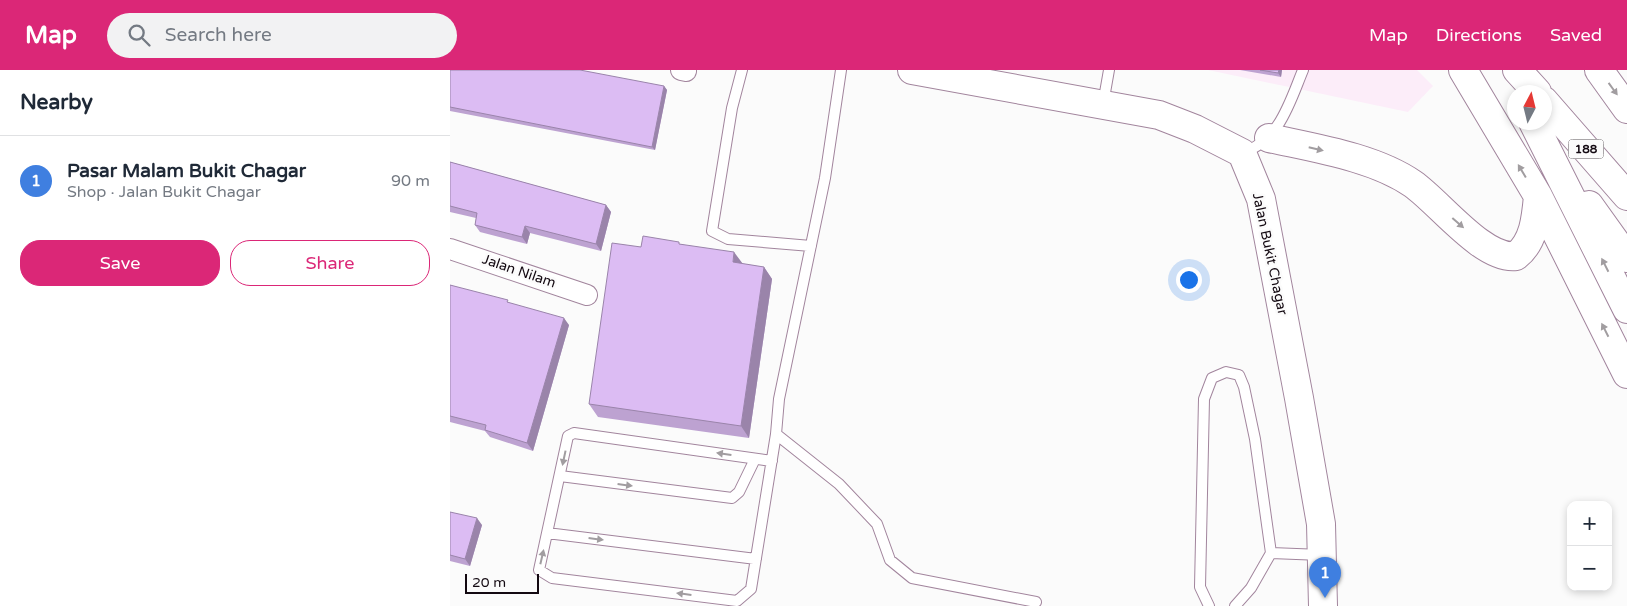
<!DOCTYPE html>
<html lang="en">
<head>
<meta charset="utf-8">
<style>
	:root { --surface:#fff; --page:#f2f2f3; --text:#1f2937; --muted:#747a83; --line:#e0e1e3; --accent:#db2777 }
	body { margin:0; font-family:"Varela Round",sans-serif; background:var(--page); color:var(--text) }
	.controls { position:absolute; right:15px; bottom:15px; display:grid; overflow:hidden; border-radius:10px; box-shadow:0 2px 8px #0003 }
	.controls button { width:45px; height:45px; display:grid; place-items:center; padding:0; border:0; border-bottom:1px solid var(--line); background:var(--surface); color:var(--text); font:25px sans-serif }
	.compass { position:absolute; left:1057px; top:15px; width:45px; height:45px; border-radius:50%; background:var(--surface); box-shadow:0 2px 8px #0003; rotate:7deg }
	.scale { position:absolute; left:15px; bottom:12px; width:74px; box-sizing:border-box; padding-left:5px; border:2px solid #130911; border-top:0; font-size:14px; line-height:18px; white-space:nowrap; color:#130911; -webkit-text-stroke:4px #fbfbfb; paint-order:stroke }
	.you { position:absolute; left:738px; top:209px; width:18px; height:18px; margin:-12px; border:4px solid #fff; border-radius:50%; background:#1a73e8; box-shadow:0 0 0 8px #1a73e833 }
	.badge { display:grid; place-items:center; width:32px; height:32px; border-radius:50%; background:var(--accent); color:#fff; font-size:16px; font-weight:700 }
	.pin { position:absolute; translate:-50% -41px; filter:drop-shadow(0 1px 2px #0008) }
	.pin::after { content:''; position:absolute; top:26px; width:18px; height:15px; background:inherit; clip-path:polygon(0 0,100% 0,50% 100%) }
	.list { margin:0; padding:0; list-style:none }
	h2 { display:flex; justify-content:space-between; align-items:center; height:65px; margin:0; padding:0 20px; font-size:21px }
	h2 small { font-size:16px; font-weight:400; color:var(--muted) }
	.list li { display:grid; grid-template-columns:32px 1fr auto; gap:15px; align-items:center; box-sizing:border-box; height:90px; padding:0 20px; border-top:1px solid var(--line) }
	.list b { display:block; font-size:19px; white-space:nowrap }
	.list p { margin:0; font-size:16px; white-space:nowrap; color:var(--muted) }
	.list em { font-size:16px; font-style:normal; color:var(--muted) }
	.actions { display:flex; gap:10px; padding:15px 20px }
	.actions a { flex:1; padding:11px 0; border:1px solid var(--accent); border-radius:20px; text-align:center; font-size:18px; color:var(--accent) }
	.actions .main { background:var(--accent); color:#fff }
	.icon { flex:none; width:28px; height:28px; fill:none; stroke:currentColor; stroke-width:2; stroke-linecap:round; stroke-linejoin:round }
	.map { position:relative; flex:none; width:1177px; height:536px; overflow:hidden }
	header { display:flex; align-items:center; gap:30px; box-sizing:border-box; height:70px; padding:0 25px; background:var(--accent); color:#fff }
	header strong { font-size:24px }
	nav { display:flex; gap:28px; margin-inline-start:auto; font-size:18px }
	.search { width:350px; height:45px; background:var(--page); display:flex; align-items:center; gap:12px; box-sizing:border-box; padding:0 18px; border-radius:28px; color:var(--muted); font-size:19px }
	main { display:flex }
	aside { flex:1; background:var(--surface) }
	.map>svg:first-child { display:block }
</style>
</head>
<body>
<header>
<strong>Map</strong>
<div class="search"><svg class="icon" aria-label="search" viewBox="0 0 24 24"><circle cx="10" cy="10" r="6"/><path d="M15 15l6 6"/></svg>Search here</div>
<nav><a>Map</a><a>Directions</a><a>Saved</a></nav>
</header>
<main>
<aside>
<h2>Nearby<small></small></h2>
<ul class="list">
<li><span class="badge" style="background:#3f7fe0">1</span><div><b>Pasar Malam Bukit Chagar</b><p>Shop · Jalan Bukit Chagar</p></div><em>90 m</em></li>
</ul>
<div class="actions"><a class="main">Save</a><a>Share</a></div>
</aside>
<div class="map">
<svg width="1177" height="536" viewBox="0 0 1177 536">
	<rect width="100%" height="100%" fill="#fbfbfb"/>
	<path fill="#fcedf9" d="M758,0H967L983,16L958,42Z"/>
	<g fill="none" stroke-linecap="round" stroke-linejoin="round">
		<g stroke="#a2859d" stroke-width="12">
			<path id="service" d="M292,0L282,38L262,161L278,169L361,176
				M391,0L375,108L329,329L326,364L389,414L427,454L440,490L462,508L586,532
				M653,34L659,0
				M793,83C830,69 839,34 853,0
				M322,391L124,363L118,366L89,500L102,508L287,531L301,519L326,364
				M110,406L282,428L289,422L305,389
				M97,463L306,489
				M821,483L872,485
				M759,536L750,517L754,329L762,308L776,302L789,305L794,317L805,369L821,483L801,518L785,536"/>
		</g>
		<g stroke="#a2859d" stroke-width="22">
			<path id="minor" d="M231,0L236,1
				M0,179L137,225"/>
		</g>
		<g stroke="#a2859d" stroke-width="30">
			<path id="secondary" d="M462,0L709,45L745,59L792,83L811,129L849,328L871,454L873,536"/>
		</g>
		<g stroke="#a2859d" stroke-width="30">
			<path id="trunk" d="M1013,0L1088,126L1177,304
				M1067,0L1087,22
				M1149,0L1177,39
				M1094,31L1177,126
				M1083,52L1177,239
				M819,68C864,78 924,87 963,114C990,133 1033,190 1066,186C1084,172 1086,148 1088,126
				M1139,135L1177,188"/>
		</g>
		<use href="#service" stroke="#fff" stroke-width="10"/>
		<use href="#minor" stroke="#fff" stroke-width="20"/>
		<use href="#secondary" stroke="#fff" stroke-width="28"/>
		<use href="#trunk" stroke="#fff" stroke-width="28"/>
	</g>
	<path fill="#bda2d1" d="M0,0L214,16L217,20L205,80L0,41Z
		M790,0H832L831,7Z
		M0,92L156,135L161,142L151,181L80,163L77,174L30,162L25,155L26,148L0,142Z
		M231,174L293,194L314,197L322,209L299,368L148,347L139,334L191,177Z
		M0,215L60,233L119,255L83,381L40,367L35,361L0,352Z
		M0,442L32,455L20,496L0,491Z"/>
	<path fill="#9a84aa" d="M829,0H832L831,7L828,3Z
		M214,16L217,20L205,80L202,77Z
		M156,135L161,142L151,181L146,174Z
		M75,156L80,163L77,174L72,167Z
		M284,182L293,194L283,192Z
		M314,197L322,209L299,368L291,356Z
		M114,248L119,255L83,381L77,373Z
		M27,448L32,455L20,496L15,489Z"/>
	<path fill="#dcbcf3" stroke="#9a84aa" d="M0,0H130L214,16L202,77L0,37Z
		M810,0H829L828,3Z
		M0,92L156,135L146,174L75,156L72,167L25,155L27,143L0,136Z
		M193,166L229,172V174L284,182L283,192L314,197L291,356L139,334L162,173L191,177Z
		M0,215L58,230L57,232L114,248L77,373L35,360L36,355L0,346Z
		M0,442L27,448L15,489L0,485Z"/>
	<defs><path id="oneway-solid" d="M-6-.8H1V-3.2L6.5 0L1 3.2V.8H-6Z" transform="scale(1.25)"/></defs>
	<g fill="#a19da0">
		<use href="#oneway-solid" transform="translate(1163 19) rotate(54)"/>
		<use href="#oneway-solid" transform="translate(866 79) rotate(13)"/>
		<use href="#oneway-solid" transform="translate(1072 101) rotate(-121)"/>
		<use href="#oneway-solid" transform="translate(1008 153) rotate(41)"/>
		<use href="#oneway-solid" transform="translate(1155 195) rotate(-117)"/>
		<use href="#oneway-solid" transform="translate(1155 260) rotate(-117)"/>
		<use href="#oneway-solid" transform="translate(274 384) rotate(-172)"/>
		<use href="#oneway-solid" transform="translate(114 388) rotate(102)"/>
		<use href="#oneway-solid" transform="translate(175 415) rotate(7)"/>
		<use href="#oneway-solid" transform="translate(146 469) rotate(7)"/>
		<use href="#oneway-solid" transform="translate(92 487) rotate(-77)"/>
		<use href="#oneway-solid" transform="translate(234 524) rotate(-173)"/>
	</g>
	<g text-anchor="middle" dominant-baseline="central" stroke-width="5" stroke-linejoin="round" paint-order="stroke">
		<rect fill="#fbfbfb" stroke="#595257" stroke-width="1" x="1118.5" y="69.5" width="35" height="19" rx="4"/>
		<g font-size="12" font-weight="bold" fill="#130911">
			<text x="1136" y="79">188</text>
		</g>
		<g font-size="14" fill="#130911" stroke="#fbfbfb">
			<text transform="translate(820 184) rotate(78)">Jalan Bukit Chagar</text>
			<text transform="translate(69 201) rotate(19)">Jalan Nilam</text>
		</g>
	</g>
</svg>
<div class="controls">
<button>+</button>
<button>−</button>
</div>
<svg class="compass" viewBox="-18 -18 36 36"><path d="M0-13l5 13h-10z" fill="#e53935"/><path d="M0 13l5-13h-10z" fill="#747a83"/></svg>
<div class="scale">20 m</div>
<div class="you"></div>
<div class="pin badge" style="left:875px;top:528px;background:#3f7fe0">1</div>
</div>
</main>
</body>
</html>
